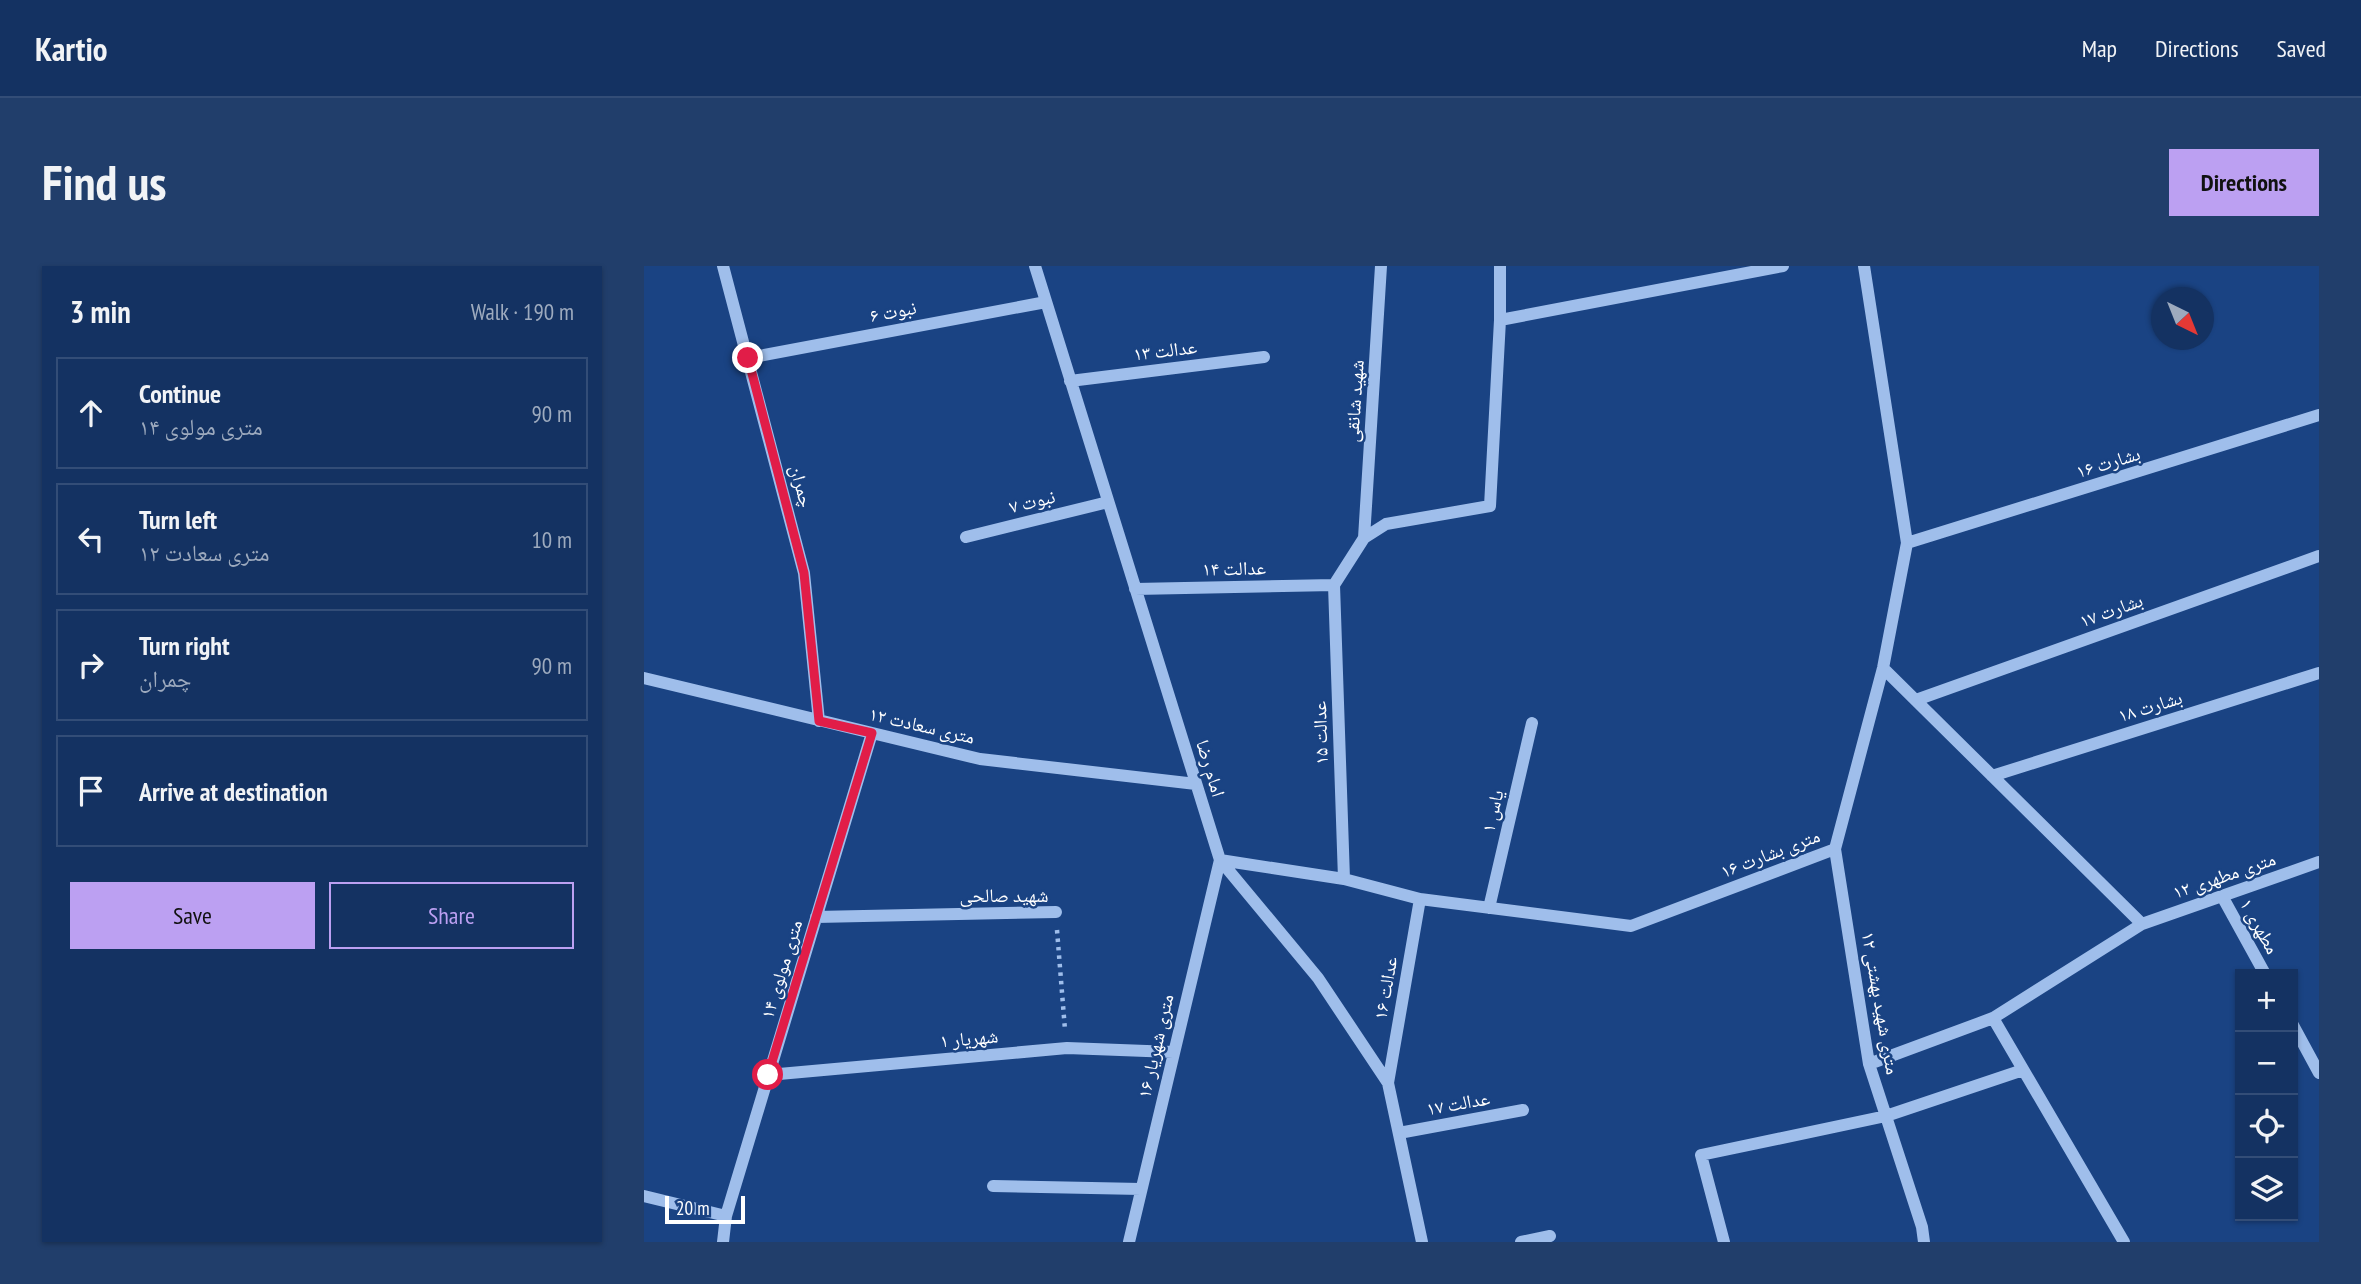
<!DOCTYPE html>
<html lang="en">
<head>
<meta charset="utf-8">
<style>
	:root { --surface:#143262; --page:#213e6b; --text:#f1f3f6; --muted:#9daabe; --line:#334d77; --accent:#bca0f2 }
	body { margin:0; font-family:"PT Sans Narrow","Noto Naskh Arabic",sans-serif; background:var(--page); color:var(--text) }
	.controls { position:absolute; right:21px; bottom:21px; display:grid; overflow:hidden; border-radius:0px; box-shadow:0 2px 5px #0004 }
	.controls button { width:63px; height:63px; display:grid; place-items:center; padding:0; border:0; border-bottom:2px solid var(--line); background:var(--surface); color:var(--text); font:35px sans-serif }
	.compass { position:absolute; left:1507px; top:21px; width:63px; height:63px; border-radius:50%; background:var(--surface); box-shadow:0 2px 5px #0004; rotate:137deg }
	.scale { position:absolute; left:21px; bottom:18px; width:80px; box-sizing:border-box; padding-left:7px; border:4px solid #fff; border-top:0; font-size:19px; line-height:24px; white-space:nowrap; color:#fff; -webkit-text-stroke:5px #1a4383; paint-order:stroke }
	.stop { position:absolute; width:21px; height:21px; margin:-16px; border:5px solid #e11d48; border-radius:50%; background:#fff }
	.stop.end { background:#e11d48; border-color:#fff; box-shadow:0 2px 7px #0008 }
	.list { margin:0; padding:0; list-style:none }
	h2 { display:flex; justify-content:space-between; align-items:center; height:91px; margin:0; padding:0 28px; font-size:30px }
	h2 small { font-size:23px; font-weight:400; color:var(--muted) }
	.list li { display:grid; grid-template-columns:46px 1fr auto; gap:21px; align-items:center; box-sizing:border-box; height:112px; margin:0 14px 14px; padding:0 14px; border:2px solid var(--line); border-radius:0px }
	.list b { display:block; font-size:26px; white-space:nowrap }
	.list p { margin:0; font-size:23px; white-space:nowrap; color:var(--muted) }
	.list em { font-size:23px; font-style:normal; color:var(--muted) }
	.actions { display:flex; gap:14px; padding:21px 28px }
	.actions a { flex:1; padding:16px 0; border:2px solid var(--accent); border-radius:0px; text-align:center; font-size:24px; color:var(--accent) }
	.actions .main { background:var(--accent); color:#111 }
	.icon { flex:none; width:38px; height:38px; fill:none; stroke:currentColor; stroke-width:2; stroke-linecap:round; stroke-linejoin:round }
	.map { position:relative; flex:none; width:1675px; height:976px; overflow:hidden; border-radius:0px }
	header { display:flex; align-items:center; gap:42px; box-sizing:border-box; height:98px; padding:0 35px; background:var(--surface); border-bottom:2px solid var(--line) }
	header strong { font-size:33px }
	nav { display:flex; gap:38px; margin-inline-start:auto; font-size:24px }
	.intro { display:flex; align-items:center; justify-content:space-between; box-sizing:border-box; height:168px; padding:0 42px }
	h1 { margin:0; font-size:49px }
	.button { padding:18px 32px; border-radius:0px; background:var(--accent); color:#111; font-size:24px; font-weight:700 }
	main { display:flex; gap:42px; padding:0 42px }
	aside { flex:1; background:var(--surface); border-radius:0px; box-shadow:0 2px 5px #0004 }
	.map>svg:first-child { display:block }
</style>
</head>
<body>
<header>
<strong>Kartio</strong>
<nav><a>Map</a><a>Directions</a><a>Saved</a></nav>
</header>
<div class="intro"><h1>Find us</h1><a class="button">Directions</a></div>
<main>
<aside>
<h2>3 min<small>Walk · 190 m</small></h2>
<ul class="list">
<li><svg class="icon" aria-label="ahead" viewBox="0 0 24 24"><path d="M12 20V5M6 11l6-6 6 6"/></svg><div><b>Continue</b><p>۱۴ متری مولوی</p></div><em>90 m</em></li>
<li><svg class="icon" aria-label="left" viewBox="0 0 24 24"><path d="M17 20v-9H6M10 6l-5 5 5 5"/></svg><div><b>Turn left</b><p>۱۲ متری سعادت</p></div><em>10 m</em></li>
<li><svg class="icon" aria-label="right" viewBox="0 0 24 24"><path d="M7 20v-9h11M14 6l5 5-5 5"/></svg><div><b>Turn right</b><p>چمران</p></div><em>90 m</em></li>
<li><svg class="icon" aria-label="arrive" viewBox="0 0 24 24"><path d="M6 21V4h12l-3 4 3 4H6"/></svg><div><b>Arrive at destination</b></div></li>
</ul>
<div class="actions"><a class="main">Save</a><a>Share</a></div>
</aside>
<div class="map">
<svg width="1675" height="976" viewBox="0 0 1675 976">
	<rect width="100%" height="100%" fill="#1a4383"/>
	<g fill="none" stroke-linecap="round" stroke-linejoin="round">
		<path stroke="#9fbeeb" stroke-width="4.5" stroke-dasharray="3.5 5" stroke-linecap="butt" d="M413,664L421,764"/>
		<path stroke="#9fbeeb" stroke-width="12" d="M79,0L160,307L175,455
			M391,0L576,594L674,712L744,817L778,976
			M1220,0L1263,277L1239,402L1191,583L1225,798L1278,961L1280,976
			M856,54L1139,0
			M104,92L402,36
			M426,115L620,91
			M322,271L464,236
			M720,272L737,0
			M1263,277L1675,149
			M690,319L720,272L742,258L846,240L856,54V0
			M690,319L700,613
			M491,323L690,319
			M1239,402L1498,658
			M0,412L336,493L552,518
			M1272,434L1675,290
			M1348,510L1675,407
			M1578,630L1621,708
			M845,642L888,457
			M172,651L412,646
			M1349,752L1480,976
			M1649,759L1675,807
			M1225,798L1349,752L1498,658L1675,596
			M124,809L423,782L529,786
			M744,817L776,633
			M755,867L879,844
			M349,920L497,923
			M0,930L82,950
			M79,976L82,950L228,467
			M485,976L576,594L700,613L776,633L987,660L1191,583
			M877,976L906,970
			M1080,976L1057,889L1242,850L1379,804"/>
	</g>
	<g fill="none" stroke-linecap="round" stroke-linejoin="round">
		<path stroke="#e11d48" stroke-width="9" d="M104,92L160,307L175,455L228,467L124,809"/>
	</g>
	<g text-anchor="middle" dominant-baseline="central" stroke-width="5" stroke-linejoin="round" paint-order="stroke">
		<g font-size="19" fill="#fff" stroke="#1a4383">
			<text transform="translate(249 45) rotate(-11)">نبوت ۶</text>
			<text transform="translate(521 84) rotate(-7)">عدالت ۱۳</text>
			<text transform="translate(710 135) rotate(-86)">شهید شانقی</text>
			<text transform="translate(1464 196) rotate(-17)">بشارت ۱۶</text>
			<text transform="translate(158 220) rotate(75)">چمران</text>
			<text transform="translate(388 235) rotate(-14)">نبوت ۷</text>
			<text transform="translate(590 302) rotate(-1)">عدالت ۱۴</text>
			<text transform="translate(1467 344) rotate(-20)">بشارت ۱۷</text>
			<text transform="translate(1506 440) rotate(-17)">بشارت ۱۸</text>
			<text transform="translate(278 459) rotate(13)">۱۲ متری سعادت</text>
			<text transform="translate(676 467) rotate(-92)">عدالت ۱۵</text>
			<text transform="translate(567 502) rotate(73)">امام رضا</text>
			<text transform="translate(848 545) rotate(-77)">یاس ۱</text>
			<text transform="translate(1126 587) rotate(-21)">۱۶ متری بشارت</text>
			<text transform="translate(1580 609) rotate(-19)">۱۲ متری مطهری</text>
			<text x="360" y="629">شهید صالحی</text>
			<text transform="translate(1616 660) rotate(61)">مطهری ۱</text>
			<text transform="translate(137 703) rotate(-73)">۱۴ متری مولوی</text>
			<text transform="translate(741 722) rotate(-80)">عدالت ۱۶</text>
			<text transform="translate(1237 737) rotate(80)">۱۲ متری شهید بهشتی</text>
			<text transform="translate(325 772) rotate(-5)">شهریار ۱</text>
			<text transform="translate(511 780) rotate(-77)">۱۶ متری شهریار</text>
			<text transform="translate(814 837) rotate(-10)">عدالت ۱۷</text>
		</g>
	</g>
</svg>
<div class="controls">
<button>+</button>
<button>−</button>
<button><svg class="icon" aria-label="locate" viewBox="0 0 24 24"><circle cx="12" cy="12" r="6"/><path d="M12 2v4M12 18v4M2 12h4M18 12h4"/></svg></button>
<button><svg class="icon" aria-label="layers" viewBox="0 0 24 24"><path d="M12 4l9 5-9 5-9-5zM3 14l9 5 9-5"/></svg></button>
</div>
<svg class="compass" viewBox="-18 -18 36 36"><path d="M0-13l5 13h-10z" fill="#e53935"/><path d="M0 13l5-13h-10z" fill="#9daabe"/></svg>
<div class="scale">20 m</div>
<div class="stop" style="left:124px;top:809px"></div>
<div class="stop end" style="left:104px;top:92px"></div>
</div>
</main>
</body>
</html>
